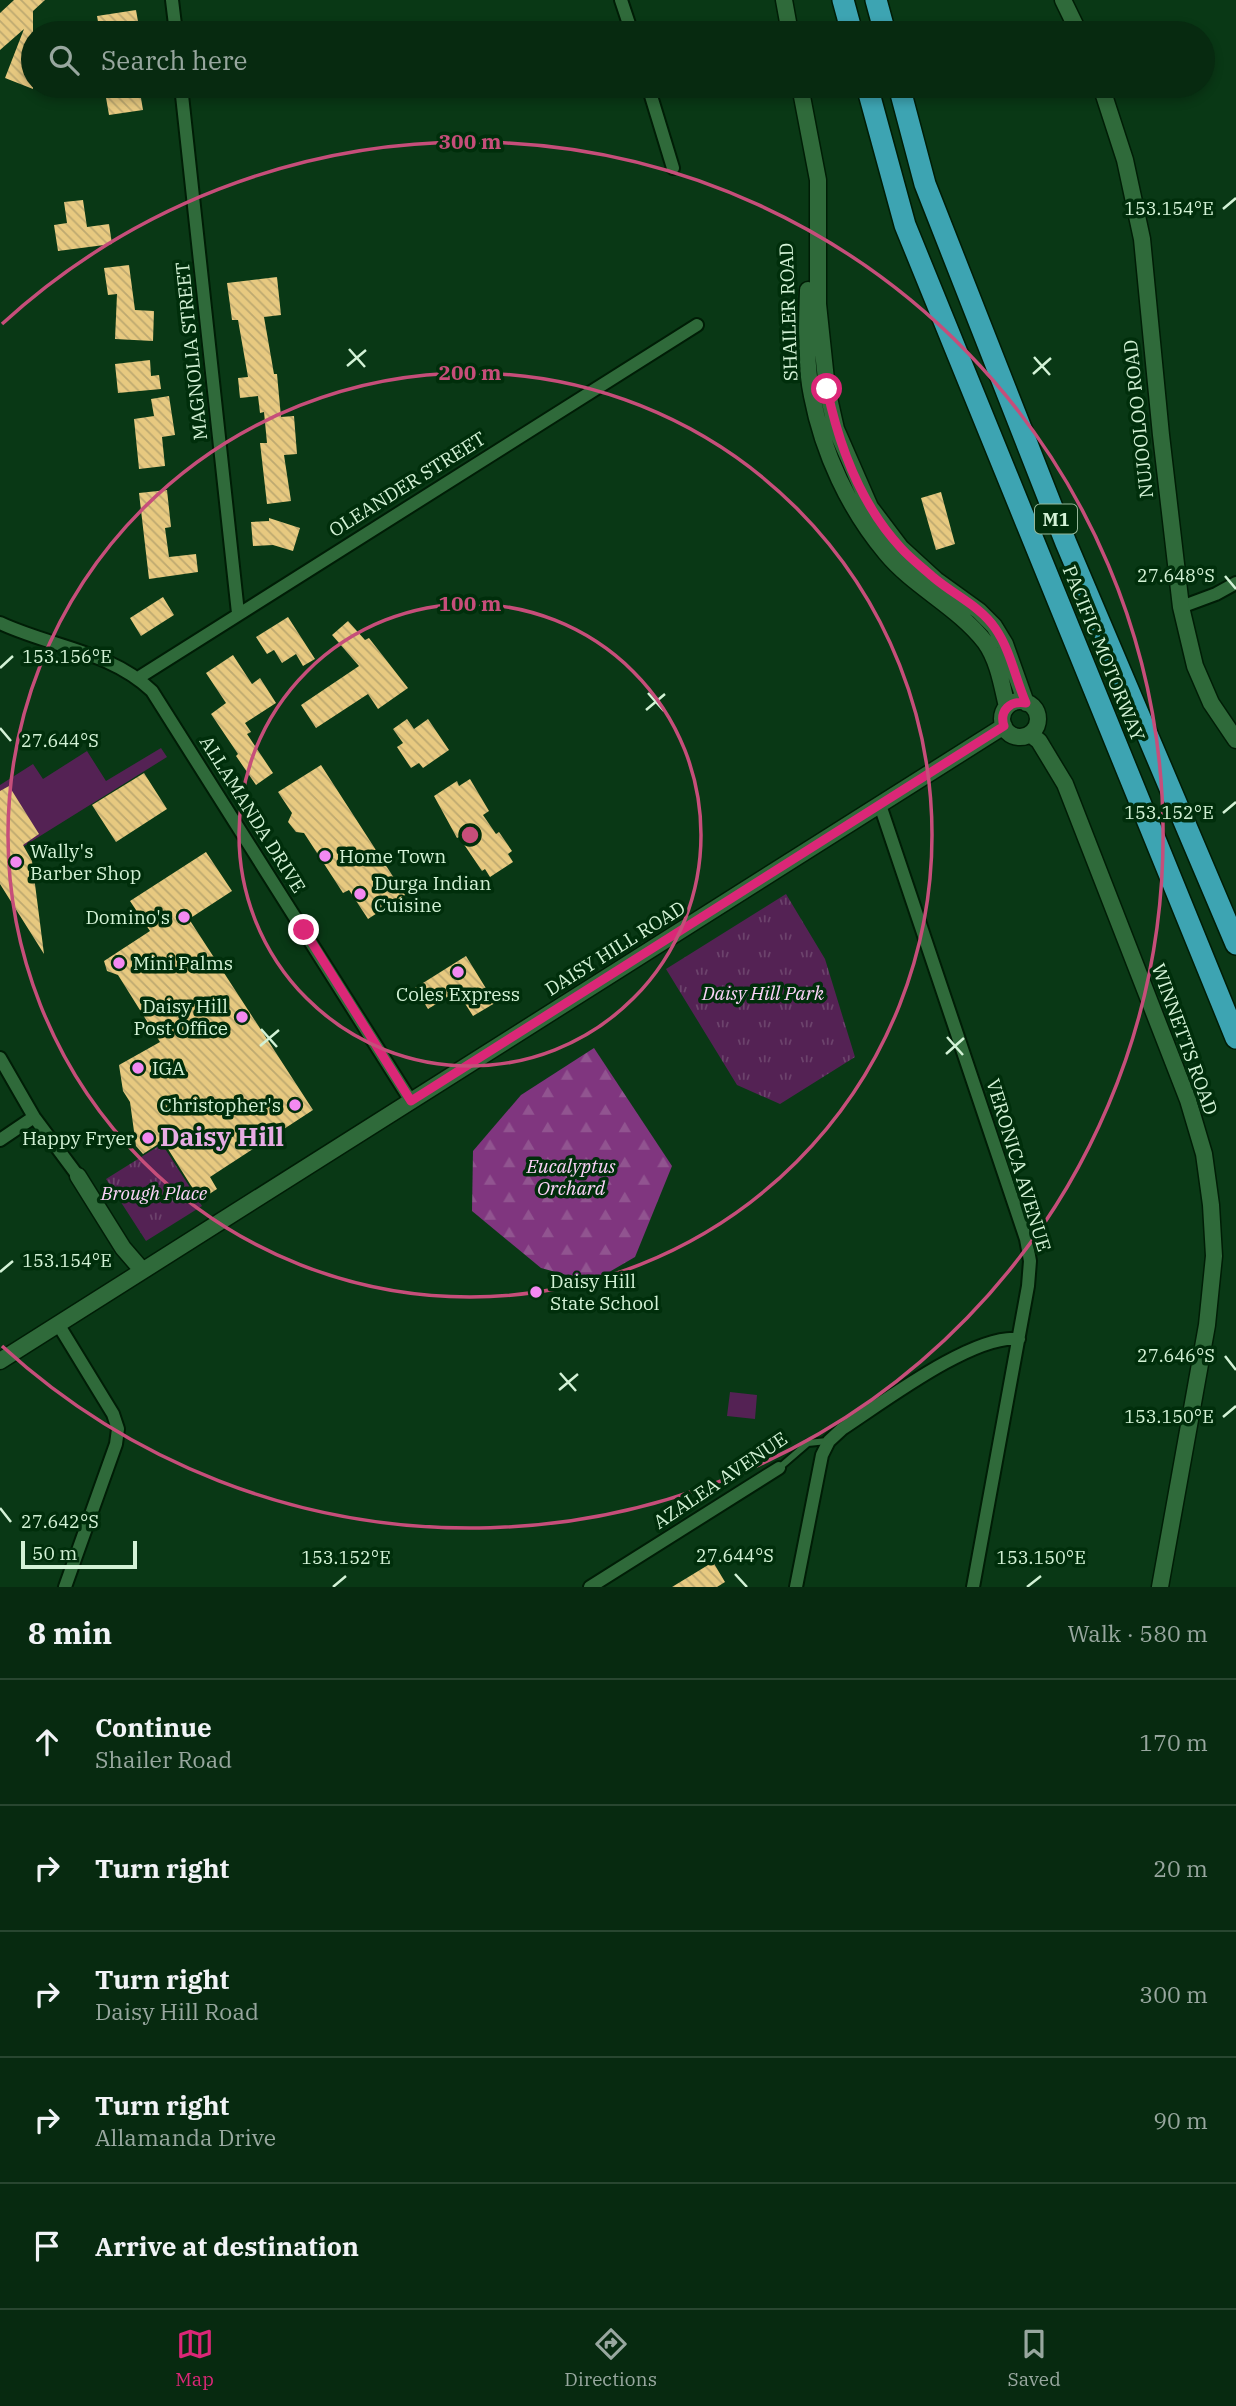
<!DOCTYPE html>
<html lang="en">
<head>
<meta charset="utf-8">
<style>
	:root { --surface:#072a10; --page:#15361e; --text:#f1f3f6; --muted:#98a79f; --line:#284630; --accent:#db2777 }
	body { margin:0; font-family:"IBM Plex Serif",serif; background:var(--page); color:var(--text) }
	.scale { position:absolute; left:21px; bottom:18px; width:116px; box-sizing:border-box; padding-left:7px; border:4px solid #d3f2d6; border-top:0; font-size:19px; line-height:24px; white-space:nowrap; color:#d3f2d6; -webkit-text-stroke:5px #002e0b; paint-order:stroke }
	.stop { position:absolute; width:21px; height:21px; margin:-16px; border:5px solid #db2777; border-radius:50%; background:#fff }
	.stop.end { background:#db2777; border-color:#fff; box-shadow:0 2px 7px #0008 }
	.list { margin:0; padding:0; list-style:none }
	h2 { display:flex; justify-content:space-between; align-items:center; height:91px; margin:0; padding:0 28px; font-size:30px }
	h2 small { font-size:23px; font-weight:400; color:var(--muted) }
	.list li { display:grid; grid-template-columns:46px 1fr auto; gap:21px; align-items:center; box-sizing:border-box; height:126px; padding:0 28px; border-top:2px solid var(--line) }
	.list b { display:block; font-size:26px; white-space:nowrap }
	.list p { margin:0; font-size:23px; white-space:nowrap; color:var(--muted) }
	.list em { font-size:23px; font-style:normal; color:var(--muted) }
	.icon { flex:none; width:38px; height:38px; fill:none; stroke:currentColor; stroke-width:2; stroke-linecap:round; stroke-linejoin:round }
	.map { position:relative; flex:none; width:1236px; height:1587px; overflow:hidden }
	.search { position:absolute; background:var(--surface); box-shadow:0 4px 10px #0003; left:21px; right:21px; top:21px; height:77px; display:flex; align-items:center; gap:18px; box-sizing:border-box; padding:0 24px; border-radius:38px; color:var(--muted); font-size:26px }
	.sheet { height:721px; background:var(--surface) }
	nav { display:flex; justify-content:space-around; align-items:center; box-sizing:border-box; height:98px; border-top:2px solid var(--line); background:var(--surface); font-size:19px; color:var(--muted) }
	nav a { display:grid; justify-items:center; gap:4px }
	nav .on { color:var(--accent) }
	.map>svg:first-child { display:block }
</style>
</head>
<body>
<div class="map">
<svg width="1236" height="1587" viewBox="0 0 1236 1587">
	<defs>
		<pattern id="forest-firs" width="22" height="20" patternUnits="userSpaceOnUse" patternTransform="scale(1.75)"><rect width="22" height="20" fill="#80367f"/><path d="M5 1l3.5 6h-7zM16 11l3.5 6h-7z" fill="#915490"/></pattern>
		<pattern id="park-tufts" width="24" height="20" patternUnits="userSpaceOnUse" patternTransform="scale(1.75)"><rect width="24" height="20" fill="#542254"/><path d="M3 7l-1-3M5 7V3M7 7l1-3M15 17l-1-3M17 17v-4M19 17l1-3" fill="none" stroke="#6c436c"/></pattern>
		<pattern id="building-back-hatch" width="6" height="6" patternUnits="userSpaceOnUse" patternTransform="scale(1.75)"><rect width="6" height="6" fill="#e7c980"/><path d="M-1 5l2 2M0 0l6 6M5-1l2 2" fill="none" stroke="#bda970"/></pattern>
	</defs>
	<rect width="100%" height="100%" fill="#093815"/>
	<path fill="#542254" d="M161,748L167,757L0,861V785L33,764L43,779L87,751L106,781Z
		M730,1392L757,1395L755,1419L727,1416Z"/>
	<path fill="url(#forest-firs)" d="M594,1048L672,1166L635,1257L592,1282L541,1268L472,1211L473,1151L521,1095Z"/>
	<path fill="url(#park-tufts)" d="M786,894L825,959L855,1057L780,1104L737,1085L666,969Z
		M162,1144L202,1206L146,1241L106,1179Z"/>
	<path fill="url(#building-back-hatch)" d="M14,0H45L33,11V89L5,78L24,29L0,50V13Z
		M136,10L140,33H100L97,16Z
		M104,86H139L143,110L109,115Z
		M83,200L87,227L109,224L112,244L58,251L54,225L67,223L64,202Z
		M129,265L135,310L154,311L153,341L115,339L117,294L108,295L104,268Z
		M277,277L281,315L264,317L274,374H277L281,417L294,416L297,454L284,455L291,501L267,504L260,443H267L264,412L260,413L258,396L240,398L238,378L248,377L238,320H232L227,283Z
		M150,360L151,376L159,375L161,389L118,393L115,364Z
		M169,396L175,435L162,437L165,466L139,469L134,419L154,416L151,399Z
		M167,490L171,527L165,528L169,557L196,554L198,572L149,579L139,493Z
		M941,492L955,544L936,550L921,498Z
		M269,518L300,528L293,551L273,545L253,546L251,522L269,521Z
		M163,597L174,615L141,636L130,618Z
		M288,617L315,659L303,666L296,654L282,663L274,650L267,654L256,637Z
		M348,621L365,640L369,638L408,688L378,709L368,694L316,728L301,705L359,666L332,635Z
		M233,655L252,684L260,678L276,703L245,723L251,732L247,734L273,773L256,785L236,756L238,754L211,714L226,703L206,673Z
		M407,719L414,729L428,719L449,750L423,768L419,763L411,768L397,747L403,743L393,729Z
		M321,765L405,895L368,919L349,890L343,893L304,833L296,832L288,822L292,813L278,792Z
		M144,773L167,809L116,842L92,805Z
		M470,779L489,811L483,815L496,834L499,832L512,851L508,854L513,862L490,877L485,869L482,871L459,837L457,838L434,796L457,781L459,786Z
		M9,786L39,834L23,845L32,861L44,954L0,884V791Z
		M206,852L232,891L189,919L313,1110L210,1177L217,1189L200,1200L163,1141L143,1154L136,1146L130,1102L123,1091L119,1065L160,1042L118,975L107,971L104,961L150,931L130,901Z
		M466,956L495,1003L473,1016L457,991L428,1009L415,988Z
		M713,1562L725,1582L717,1587H672Z"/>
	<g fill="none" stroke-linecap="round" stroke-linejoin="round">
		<g stroke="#001d06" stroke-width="10">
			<path id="service" d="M779,1468L808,1443L827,1441"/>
		</g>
		<g stroke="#001d06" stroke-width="16">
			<path id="minor" d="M172,0L176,33
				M621,0L632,33
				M181,86L238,613
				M648,86L673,168
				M1181,607L1216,594L1236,583
				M0,623C51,647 110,651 152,691L411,1101
				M138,678L697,325
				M880,805L1026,1239L1030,1261L1028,1286L973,1587
				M0,1058L34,1117L78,1176
				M0,1140L34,1117
				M58,1324L113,1414L118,1429L116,1444L65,1587
				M590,1587L779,1468
				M796,1587L822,1455L829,1441L842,1429C882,1403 974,1333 1019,1339"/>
		</g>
		<g stroke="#001d06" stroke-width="19">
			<path id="tertiary" d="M784,0L790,33
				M1063,0L1079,33
				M800,86L818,180V304L827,389L836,429L870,507L901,548L936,580L979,611L994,626L1005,644L1026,703
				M1101,86L1125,160L1142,239L1161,435L1181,607L1195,666L1211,703L1236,740
				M808,290C807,325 805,362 812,396C823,453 849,509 886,553C914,587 958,607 985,642C998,660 1002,685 1007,707
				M1002 719a18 18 0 1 1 36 0a18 18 0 1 1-36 0Z
				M1030,734L1039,741L1065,784L1188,1100L1204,1154L1211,1205L1214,1256L1207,1325L1160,1587
				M78,1176L123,1248L142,1270
				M0,1361L1004,726"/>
		</g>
		<g stroke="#001d06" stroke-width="24">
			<path id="motorway" d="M843,0L852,33
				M876,0L885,33
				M867,86L905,225L1236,1038
				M899,86L925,184L1066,543L1236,944"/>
		</g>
		<use href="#service" stroke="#2f6a3a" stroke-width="6"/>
		<use href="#minor" stroke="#2f6a3a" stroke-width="12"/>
		<use href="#tertiary" stroke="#2f6a3a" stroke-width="16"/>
		<use href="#motorway" stroke="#3da4b2" stroke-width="21"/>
	</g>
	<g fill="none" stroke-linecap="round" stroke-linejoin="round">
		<path stroke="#db2777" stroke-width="9" d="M304,930L411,1101L1004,726C999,711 1010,700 1026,703C1015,678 1011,651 995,628C980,606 954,595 933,577C923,568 911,559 901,548C861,505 839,446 827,389"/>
	</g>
	<path fill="none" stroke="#d3f2d6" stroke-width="2.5" d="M1223,209L1236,198M349,349L365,367M1034,357L1050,375M347,366L366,350M1033,374L1051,358M1225,576L1236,589M0,668L13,656M648,693L664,711M646,710L665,694M0,728L11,741M1223,813L1236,802M261,1029L277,1047M947,1037L963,1055M260,1046L279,1030M946,1054L964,1038M0,1272L13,1261M1225,1356L1236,1370M560,1373L576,1391M559,1390L578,1374M1223,1417L1236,1406M0,1508L11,1522M735,1574L747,1587M333,1587L346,1576M1027,1587L1041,1576"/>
	<g fill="none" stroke="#c64e7a" stroke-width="3.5">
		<circle cx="470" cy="835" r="231"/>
		<circle cx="470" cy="835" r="462"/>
		<path d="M2 324A693 693 0 1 1 2 1346"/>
	</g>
	<g fill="#f389f1" stroke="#002e0b" stroke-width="2.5">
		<circle cx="325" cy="856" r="7"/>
		<circle cx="16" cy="862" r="7"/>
		<circle cx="360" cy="894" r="7"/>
		<circle cx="184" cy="917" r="7"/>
		<circle cx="119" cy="963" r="7"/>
		<circle cx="458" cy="972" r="7"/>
		<circle cx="242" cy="1017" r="7"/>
		<circle cx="138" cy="1068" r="7"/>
		<circle cx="295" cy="1105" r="7"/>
		<circle cx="148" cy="1138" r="7"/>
		<circle cx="536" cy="1292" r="7"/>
	</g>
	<g text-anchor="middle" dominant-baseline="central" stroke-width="7" stroke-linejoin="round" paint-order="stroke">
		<rect fill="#002e0b" stroke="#94b799" stroke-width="2" x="1035" y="504.5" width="42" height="29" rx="5"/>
		<g font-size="18" font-weight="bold" fill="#d3f2d6">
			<text x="1056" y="519">M1</text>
		</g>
		<g font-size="19" fill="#d3f2d6" stroke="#002e0b">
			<text transform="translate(788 312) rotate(-92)">SHAILER ROAD</text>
			<text transform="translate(191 351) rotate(-96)">MAGNOLIA STREET</text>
			<text transform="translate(1138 419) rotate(-96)">NUJOOLOO ROAD</text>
			<text transform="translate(407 484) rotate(-32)">OLEANDER STREET</text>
			<text transform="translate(1104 653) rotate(68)">PACIFIC MOTORWAY</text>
			<text transform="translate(253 814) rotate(58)">ALLAMANDA DRIVE</text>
			<text transform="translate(615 948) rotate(-32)">DAISY HILL ROAD</text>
			<text transform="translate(1185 1039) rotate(70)">WINNETTS ROAD</text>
			<text transform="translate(1019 1165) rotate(73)">VERONICA AVENUE</text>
			<text transform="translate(720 1480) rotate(-34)">AZALEA AVENUE</text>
		</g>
		<g font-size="19" fill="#d3f2d6" stroke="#002e0b" text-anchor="start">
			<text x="30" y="851">Wally's<tspan x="30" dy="22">Barber Shop</tspan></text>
			<text x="339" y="856">Home Town</text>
			<text x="374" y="883">Durga Indian<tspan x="374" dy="22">Cuisine</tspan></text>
			<text x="170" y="917" text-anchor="end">Domino's</text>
			<text x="133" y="963">Mini Palms</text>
			<text x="458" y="994" text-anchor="middle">Coles Express</text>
			<text x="228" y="1006" text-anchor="end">Daisy Hill<tspan x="228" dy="22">Post Office</tspan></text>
			<text x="152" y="1068">IGA</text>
			<text x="281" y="1105" text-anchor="end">Christopher's</text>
			<text x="134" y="1138" text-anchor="end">Happy Fryer</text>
			<text x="550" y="1281">Daisy Hill<tspan x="550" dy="22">State School</tspan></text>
		</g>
		<g font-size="19" font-style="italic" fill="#fdd4fa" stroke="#002e0b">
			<text x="763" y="993">Daisy Hill Park</text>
			<text x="571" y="1166">Eucalyptus<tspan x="571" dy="22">Orchard</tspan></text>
			<text x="154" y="1193">Brough Place</text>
		</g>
		<g font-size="26" font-weight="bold" fill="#e6ace3" stroke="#002e0b">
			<text x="222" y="1136">Daisy Hill</text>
		</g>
	</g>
	<g font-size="18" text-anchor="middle" fill="#d3f2d6" stroke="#002e0b" stroke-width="7" stroke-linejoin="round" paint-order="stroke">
		<text x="1169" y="215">153.154°E</text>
		<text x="1176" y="582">27.648°S</text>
		<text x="67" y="663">153.156°E</text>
		<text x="60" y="747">27.644°S</text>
		<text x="1169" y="819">153.152°E</text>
		<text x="67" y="1267">153.154°E</text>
		<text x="1176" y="1362">27.646°S</text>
		<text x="1169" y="1423">153.150°E</text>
		<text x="60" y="1528">27.642°S</text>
		<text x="735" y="1562">27.644°S</text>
		<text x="346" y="1564">153.152°E</text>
		<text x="1041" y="1564">153.150°E</text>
	</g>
	<circle cx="470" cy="835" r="10" fill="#c64e7a" stroke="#002e0b" stroke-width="3.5"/>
	<g font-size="21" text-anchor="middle" font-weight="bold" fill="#c64e7a" stroke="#002e0b" stroke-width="7" stroke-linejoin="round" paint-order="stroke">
		<text x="470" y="149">300 m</text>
		<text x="470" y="380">200 m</text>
		<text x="470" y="611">100 m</text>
	</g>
</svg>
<div class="scale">50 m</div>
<div class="stop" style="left:827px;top:389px"></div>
<div class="stop end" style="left:304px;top:930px"></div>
<div class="search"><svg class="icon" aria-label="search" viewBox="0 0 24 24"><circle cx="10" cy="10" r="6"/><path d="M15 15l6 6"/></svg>Search here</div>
</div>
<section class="sheet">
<h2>8 min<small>Walk · 580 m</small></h2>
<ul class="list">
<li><svg class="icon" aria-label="ahead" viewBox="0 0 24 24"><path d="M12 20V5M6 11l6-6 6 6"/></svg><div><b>Continue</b><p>Shailer Road</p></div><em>170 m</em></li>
<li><svg class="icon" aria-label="right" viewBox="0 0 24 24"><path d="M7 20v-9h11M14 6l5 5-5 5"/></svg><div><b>Turn right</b></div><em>20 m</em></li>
<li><svg class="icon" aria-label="right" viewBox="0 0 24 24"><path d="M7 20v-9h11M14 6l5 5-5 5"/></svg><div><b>Turn right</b><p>Daisy Hill Road</p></div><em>300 m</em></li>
<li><svg class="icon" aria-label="right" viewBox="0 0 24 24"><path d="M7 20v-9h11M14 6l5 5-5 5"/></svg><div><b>Turn right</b><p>Allamanda Drive</p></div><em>90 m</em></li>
<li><svg class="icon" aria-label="arrive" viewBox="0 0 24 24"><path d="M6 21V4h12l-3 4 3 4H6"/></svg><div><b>Arrive at destination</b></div></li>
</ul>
</section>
<nav>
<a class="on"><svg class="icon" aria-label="map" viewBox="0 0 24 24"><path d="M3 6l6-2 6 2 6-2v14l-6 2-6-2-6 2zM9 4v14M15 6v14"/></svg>Map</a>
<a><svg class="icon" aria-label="directions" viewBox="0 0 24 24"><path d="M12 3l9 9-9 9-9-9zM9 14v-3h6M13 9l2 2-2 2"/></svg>Directions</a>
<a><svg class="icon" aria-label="saved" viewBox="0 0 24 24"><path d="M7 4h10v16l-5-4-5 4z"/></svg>Saved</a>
</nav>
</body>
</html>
